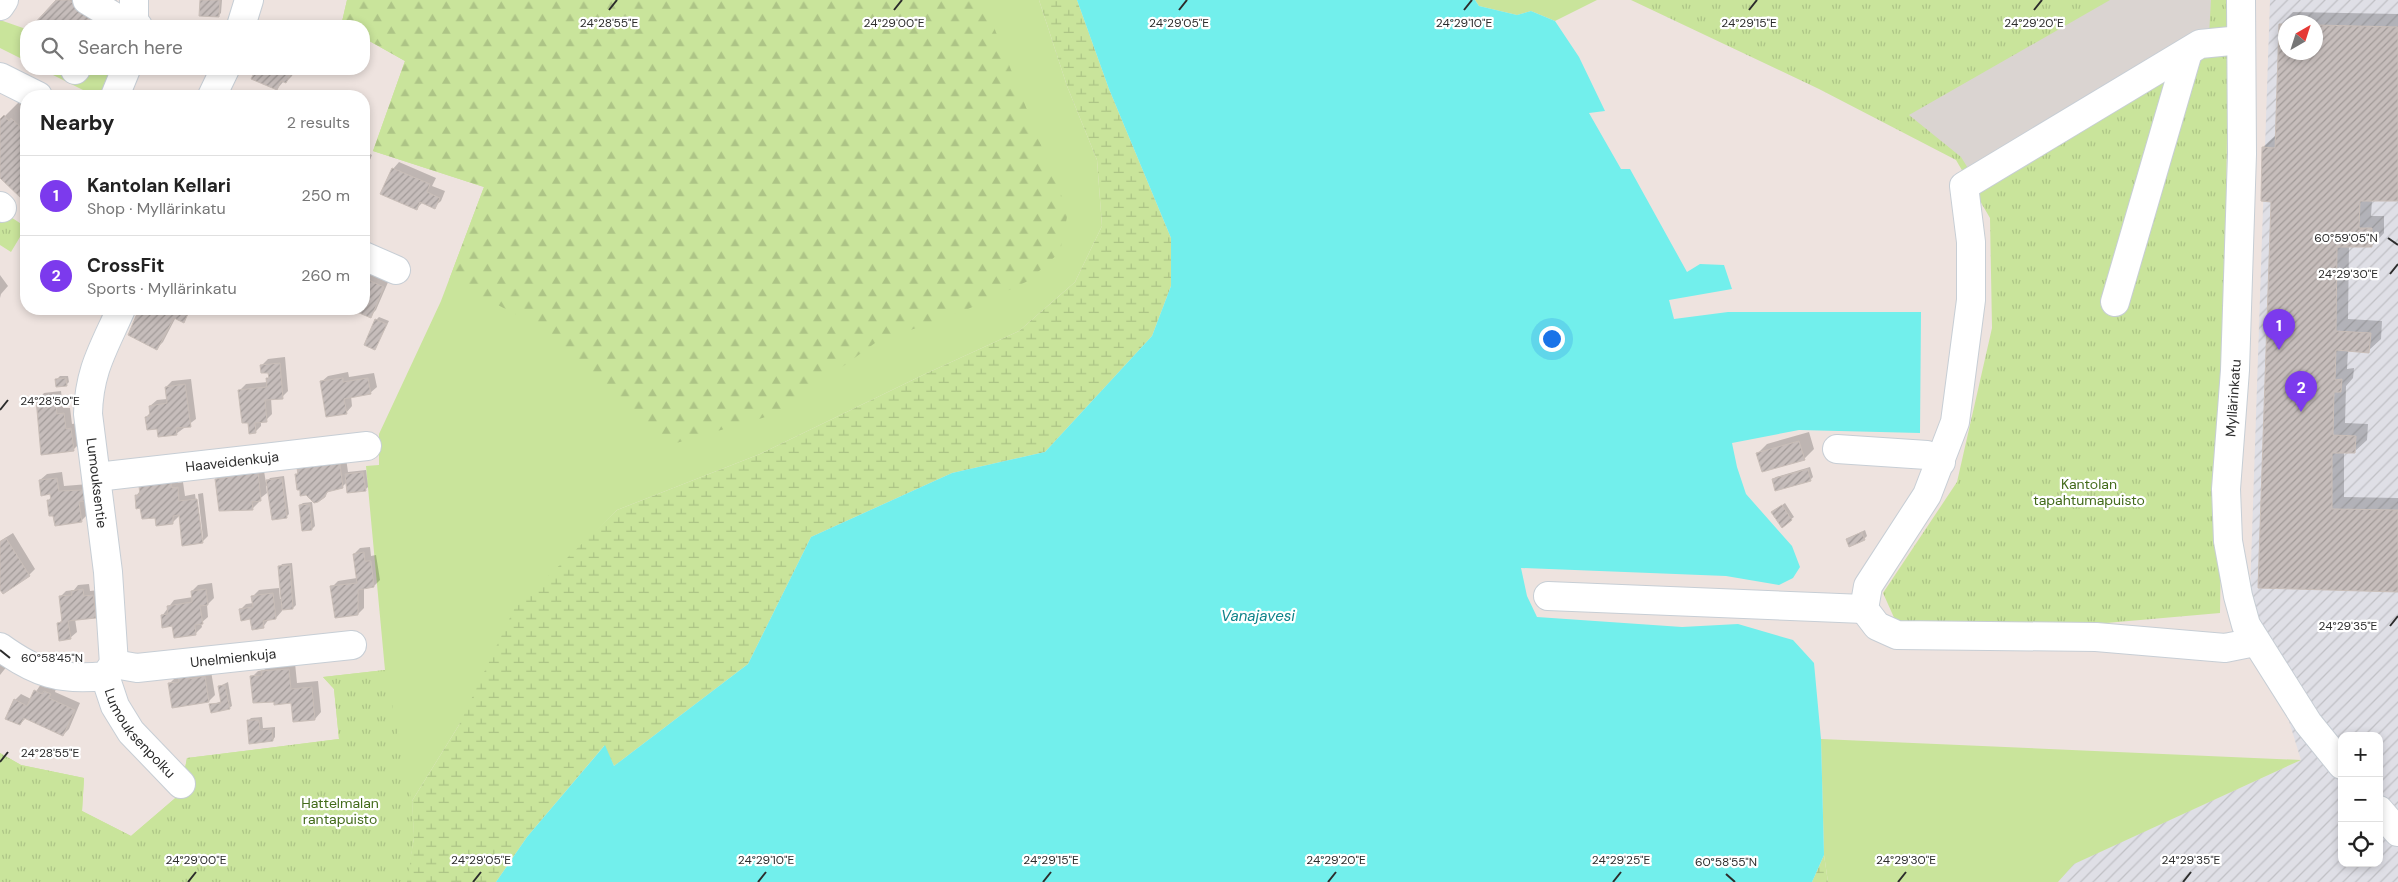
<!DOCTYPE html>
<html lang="en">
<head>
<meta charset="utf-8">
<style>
	:root { --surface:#fff; --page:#f2f2f2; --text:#222; --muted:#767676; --line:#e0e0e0; --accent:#7c3aed }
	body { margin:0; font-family:"DM Sans",sans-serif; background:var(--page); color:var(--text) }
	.controls { position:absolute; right:15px; bottom:15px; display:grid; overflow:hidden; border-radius:10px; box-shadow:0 2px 8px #0003 }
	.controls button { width:45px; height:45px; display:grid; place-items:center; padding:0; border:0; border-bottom:1px solid var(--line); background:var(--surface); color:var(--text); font:25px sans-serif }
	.compass { position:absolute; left:2278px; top:15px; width:45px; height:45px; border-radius:50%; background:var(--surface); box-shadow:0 2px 8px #0003; rotate:39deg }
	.you { position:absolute; left:1551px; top:338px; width:18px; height:18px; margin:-12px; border:4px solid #fff; border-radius:50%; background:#1a73e8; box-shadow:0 0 0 8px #1a73e833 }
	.badge { display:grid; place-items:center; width:32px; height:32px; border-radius:50%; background:var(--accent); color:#fff; font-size:16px; font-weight:700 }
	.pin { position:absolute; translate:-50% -41px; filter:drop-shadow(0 1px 2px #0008) }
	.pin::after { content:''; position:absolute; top:26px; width:18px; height:15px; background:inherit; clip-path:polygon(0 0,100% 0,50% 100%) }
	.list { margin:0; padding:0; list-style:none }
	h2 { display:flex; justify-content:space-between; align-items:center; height:65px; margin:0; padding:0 20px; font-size:21px }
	h2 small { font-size:16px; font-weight:400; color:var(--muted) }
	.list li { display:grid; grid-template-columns:32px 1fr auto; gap:15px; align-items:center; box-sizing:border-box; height:80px; padding:0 20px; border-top:1px solid var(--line) }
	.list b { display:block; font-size:19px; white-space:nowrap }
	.list p { margin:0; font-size:16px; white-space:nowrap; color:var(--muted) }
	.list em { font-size:16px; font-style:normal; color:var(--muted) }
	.icon { flex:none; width:28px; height:28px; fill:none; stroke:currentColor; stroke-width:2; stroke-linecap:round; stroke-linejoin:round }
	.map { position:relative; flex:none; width:2398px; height:882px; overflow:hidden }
	.search { position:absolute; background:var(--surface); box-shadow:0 2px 8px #0003; left:20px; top:20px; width:350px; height:55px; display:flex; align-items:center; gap:12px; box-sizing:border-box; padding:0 18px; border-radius:20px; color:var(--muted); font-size:19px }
	.panel { position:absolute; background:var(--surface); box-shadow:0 2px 8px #0003; left:20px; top:90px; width:350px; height:225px; border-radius:20px }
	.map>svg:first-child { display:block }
</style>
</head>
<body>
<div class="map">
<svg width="2398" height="882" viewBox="0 0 2398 882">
	<defs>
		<pattern id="industrial-furrows" width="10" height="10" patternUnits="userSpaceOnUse" patternTransform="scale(1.25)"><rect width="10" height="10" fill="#dfdfe6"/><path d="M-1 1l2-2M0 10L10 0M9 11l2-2" fill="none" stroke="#c0c0c5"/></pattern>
		<pattern id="forest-firs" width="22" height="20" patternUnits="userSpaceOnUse" patternTransform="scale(1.25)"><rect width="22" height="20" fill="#c9e49b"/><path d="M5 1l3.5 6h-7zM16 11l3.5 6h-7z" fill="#adc486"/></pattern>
		<pattern id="wetland-marsh" width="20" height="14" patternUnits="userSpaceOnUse" patternTransform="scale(1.25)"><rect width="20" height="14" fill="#c9e49b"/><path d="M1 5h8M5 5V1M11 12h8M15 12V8" fill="none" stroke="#adc486"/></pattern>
		<pattern id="park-tufts" width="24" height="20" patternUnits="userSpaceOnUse" patternTransform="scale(1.25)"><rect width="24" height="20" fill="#c9e49b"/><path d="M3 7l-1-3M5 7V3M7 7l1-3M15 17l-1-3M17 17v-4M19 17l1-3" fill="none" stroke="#adc486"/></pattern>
		<pattern id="building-hatch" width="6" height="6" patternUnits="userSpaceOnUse" patternTransform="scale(1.25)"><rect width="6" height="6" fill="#c6bdbb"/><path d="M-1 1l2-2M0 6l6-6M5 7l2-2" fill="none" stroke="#a19a98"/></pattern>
	</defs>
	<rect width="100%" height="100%" fill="#eee3df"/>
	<path fill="url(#industrial-furrows)" fill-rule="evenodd" d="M2270,0H2398V882H2058L2073,864L2301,760L2250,594ZM2286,22H2316V52H2286ZM2342,736H2379V863H2342Z"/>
	<path fill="#c9e49b" d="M347,0H1039L1067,86L1097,160L1102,226L1075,282L1019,331L925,374L760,454L617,510L578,549L459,725L412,801L414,838L0,882V753L21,765L84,778L82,811L131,836L180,794L187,758L339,739L334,689L323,677L385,670L366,466L379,465V434L441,301L484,187L373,151L405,61L364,38V26H341Z
		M1475,0H1597L1555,21L1531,11L1517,15L1479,6Z
		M0,20L26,29V61L0,48Z
		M41,69H68L82,79L91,69H120L109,96H95Z
		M1821,739L2301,760L2074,864L2058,882H1828L1824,855Z"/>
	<path fill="url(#forest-firs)" d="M347,0H983L1068,212L1060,252L1028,281L968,309L875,343L779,413L666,446L527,320L449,280L484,187L373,151L405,61L364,38V26H341Z"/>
	<path fill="url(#wetland-marsh)" d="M1039,0H1077L1109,89L1171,238V286L1152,336L1045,452L952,473L811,537L748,664L614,766L604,746L527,837L496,882H406L414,838L412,801L459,725L514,609L617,510L760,454L925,374L1019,331L1075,282L1102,226L1097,160L1067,86Z
		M1824,855L1828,882H1812Z"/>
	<path fill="url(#park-tufts)" d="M1631,0H2229L2220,613L2004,632L1896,622L1883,593L1957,482L1992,328L1990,218L1956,160L1819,89Z
		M0,210L26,227L11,252L0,245Z
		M385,670L412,801L414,838L407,882H0V753L21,765L84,778L82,811L131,836L180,794L187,758L339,739L334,689L323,677Z"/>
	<path fill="#dad4d1" d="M2110,0H2211L2209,35L1974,178L1961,157L1909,115Z"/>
	<path fill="#72efec" d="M1077,0H1475L1479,6L1517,15L1531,11L1555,21L1579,57L1605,111L1589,113L1621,169H1630L1687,272L1700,264L1724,265L1732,289L1669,300L1674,319L1728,312H1921L1920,433L1799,430L1732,443L1737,467L1746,494L1792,546L1800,567L1793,578L1779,585L1726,576L1521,568L1527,596L1537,617L1682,627L1738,624L1793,640L1814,663L1821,739L1824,855L1812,882H496L527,837L605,745L614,766L748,664L811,537L952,473L1045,452L1152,336L1171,286V238L1109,89Z"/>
	<path fill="#0003" fill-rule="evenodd" d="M57,0H117L93,26H33Z
		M201,0H222L221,13L218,16Z
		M2293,12L2398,14V200H2372L2371,216H2384V233L2372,246L2349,245L2348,319L2382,321L2381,339L2368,351L2348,350L2347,369L2354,368L2353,378L2346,386L2345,423L2368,424L2367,440L2354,452H2344V497L2398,498V591L2260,587L2272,200L2263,147L2276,135L2281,24ZM2286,22H2316V52H2286Z
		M257,69H295L292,76L286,82L284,81L277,89L253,78Z
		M22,99L26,102V192L22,197L0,176V121Z
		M364,151L372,155L364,174Z
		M399,162L436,178L432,186L445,191L441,201L434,207L423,202L417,208L393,169Z
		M364,269L389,280L376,310L370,316L354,309H364Z
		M0,275L8,286L1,294L0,298Z
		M141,309H192L184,321L176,317L163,342L157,348L129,335Z
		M379,317L389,321L375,348L376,320Z
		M285,357L288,391L282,397L271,398L272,414L266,420L261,421V426L255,432L249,421L240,390L246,384L268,382L269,372L262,365L268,359Z
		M348,372L349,377L374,373L377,387L370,393L351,396L352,406L346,413L321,382L328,376Z
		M60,376H68L69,382L66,385L57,379Z
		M191,379L196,419L176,434L158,428L146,417L151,412L150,406L157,400L167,399L166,387L172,381Z
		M61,391L63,408H70L72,424L77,423L79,444L73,450L38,400L44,393Z
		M1809,432L1814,449L1804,459L1758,453L1767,444Z
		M346,458L348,472L366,470L368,487L365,490L347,482L342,487L330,490L318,501L296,475L305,462Z
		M263,465L266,483L270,478L284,476L289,514L286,517L268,485L266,486L267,493L258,500L259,502L253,508L216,480L222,473Z
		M1810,467L1813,477L1810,480L1773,479L1776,477Z
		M62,472L64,486L89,484L87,515L81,521L48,501L51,497V493L40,480L47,474Z
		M177,477L178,483L183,482L185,496L195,494L201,538H203L198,494L203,493L208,536L202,542L180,515L173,522L156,516L141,507L136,496L140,491Z
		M312,502L315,526L312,529L300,505L303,503Z
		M1785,503L1794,517L1782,526L1775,510Z
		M1865,530L1867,536L1864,539H1847Z
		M13,533L35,569L29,575L0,588V541Z
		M370,547L371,556L376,555L380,580L374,586L364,588V608L358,614L332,587L338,581L357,578L354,554L360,548Z
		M292,563L296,605L293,608L282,609V611L276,618L269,619L263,627L240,610L246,604L253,603V596L259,590L279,588L280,599H282L280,567L282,564Z
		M212,583L214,598L207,605L208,617L201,623L202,627L195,634L173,625L162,616L174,600L193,597L192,591L198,585Z
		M89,584L90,591L99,590L102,610L95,616L75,619L77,632L70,638L58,624L63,619L60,597L66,591L74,590L78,585Z
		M0,658L8,665L0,675Z
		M295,663L297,683L318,681L321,712L315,719L294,721L292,702L275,700L252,677L258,671L264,670L269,666Z
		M211,671L215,695L209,701L173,706L170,683L176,677Z
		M228,682L232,706L229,708L211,705L222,701L220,686Z
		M41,684L48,688L51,685L56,688L55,692L80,703L69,729L63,735L26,718L20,724L15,700L21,694L31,699Z
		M262,717L263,728L275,727V737L273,740L248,721L251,718Z"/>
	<path fill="url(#building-hatch)" stroke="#c9beb8" d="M56,0H69L95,23L92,26H32Z
		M200,0H220L219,17L199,16Z
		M2279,24H2286V52H2316V25L2398,27V201H2360L2359,228H2372V247H2337L2336,331L2371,333L2369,353L2336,350L2335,380L2342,379L2341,392H2334L2333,435L2356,436L2355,453H2332V509L2398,510V592L2258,588L2271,202L2261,201L2262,147L2275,148Z
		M256,69H293L286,83L281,81L277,90L251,79Z
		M4,115L9,121L11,118L26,132V194L22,199L0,178V119Z
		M364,155L370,158L364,173Z
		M392,168L430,184L427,192L440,198L435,209L420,202L417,210L380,194Z
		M364,278L384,287L371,318L350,309H364Z
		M139,309H185L189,311L184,323L174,318L157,350L128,335Z
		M375,319L387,324L375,350L364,345Z
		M280,363L283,399L265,400L267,422L255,423L256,433L249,434L248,423H242L238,390L267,387L266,378H269L268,373H261L260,365Z
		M66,378L67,386L56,387L55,379Z
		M343,378V382L368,378L371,394L344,399L347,414L326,417L320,381Z
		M185,384L191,427L176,428L177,435L158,437L157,429L147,430L145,417L150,416L149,406L167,403L165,387Z
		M55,397L57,414L64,413L66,429L71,428L74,451L41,455L36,399Z
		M1799,441L1805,460L1762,472L1756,453Z
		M329,464H340L343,488L327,492L325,497L318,502L314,503L306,495L300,496V490H297L295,474H298L297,468Z
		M1808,469L1811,481L1775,491L1772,479Z
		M258,471L261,501L252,502L253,510L219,511L215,479L231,477L230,474Z
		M363,472L366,491L347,493L345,474Z
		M57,478L59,491L83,490L85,501L79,502L82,522L55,526L53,516H49L47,500H51L50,494L41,496L39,480Z
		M282,478L287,518L272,520L266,480Z
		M171,482L172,488L178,487L179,501L197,499L203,543L182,546L179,515L173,516V524L156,526L155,518L142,519L140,508L136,509L135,495H140L139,486Z
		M310,504L312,530L302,531L299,505Z
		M1782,505L1792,520L1782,528L1771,512Z
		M1862,532L1865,540L1849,547L1846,539Z
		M6,538L30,576L3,594L0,590V542Z
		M364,552L365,561H371L374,587L358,590V615L335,618L330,586L357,583L353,554Z
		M290,565L293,609L282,610L278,566Z
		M83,589L84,596L93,595L96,618L68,621L71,639L59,641L57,623L62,622L59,596L72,595L71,591Z
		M206,589L208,605L200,606L203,624L195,625L196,635L174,638L172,626L162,628L161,615L168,614L167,606L192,602L191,591Z
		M273,593L276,619L263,621L264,628L252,630L250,619L241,621L239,609L253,607L251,596Z
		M289,669L291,689L312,687L315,720L293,722L291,703L274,705V702L253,703L250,676L262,675L261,671Z
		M188,674L189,679L205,676L209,702L172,708L168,683L179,682L178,676Z
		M225,685L230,709L211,713L209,704L221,703L218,686Z
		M34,690L42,694L44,691L51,694L49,698L75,710L63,736L24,718L20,725L5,719L14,699L27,706Z
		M247,720H259L260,730L272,729L273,741L249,744Z"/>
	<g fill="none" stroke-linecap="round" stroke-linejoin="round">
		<g stroke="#c7ced5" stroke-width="30">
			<g id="minor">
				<path d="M87,0L123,22L138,26"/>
				<path d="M2241,0L2242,154L2235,370L2226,489L2228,541L2238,596L2246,625L2308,723L2342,765"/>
				<path d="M0,6L4,0"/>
				<path d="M134,26V0"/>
				<path d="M241,26L249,0"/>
				<path d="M2241,40L2200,44L1964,186L1971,242V300L1955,422L1927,495L1868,586L1864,609L1877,626L1897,635L2096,637L2225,648L2255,642"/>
				<path d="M75,70L76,69"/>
				<path d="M0,77L38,96"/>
				<path d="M115,96L126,69"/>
				<path d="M212,96L225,69"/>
				<path d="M0,206L2,208"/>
				<path d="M364,256L396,270"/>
				<path d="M2115,302L2188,52"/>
				<path d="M1837,449L1927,455L1941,462"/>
				<path id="s1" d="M97,477L367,446"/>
				<path d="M1548,596L1864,609"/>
				<path d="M0,647C36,673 60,681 105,676L114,664"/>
				<path d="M114,664L108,572L88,414C89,370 104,348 121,309"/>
				<path id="s2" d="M114,664L137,668L352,645"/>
				<path id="s3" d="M105,676L115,706L131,732L181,784"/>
				<path d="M2379,810L2398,832"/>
			</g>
		</g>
		<use href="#minor" stroke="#fff" stroke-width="28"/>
	</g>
	<path fill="none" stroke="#2c2c2c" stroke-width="2" d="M609,10L617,0M894,10L902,0M1179,10L1187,0M1464,10L1472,0M1749,10L1757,0M2034,10L2042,0M2388,238L2398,245M2390,274L2398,264M0,410L8,400M2390,626L2398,616M0,650L10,658M0,762L8,752M1726,874L1735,882M188,882L196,872M473,882L481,872M758,882L766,872M1043,882L1051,872M1328,882L1336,872M1613,882L1621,872M1898,882L1906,872M2183,882L2191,872"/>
	<g text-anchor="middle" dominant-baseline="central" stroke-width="4.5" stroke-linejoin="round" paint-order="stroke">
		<g font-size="14" fill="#2c2c2c" stroke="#fff">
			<text transform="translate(2233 398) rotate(-86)">Myllärinkatu</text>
			<text stroke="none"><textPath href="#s1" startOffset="136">Haaveidenkuja</textPath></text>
			<text transform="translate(97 483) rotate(83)">Lumouksentie</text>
			<text stroke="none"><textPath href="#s2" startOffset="120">Unelmienkuja</textPath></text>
			<text stroke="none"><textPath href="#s3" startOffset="68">Lumouksenpolku</textPath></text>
		</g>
		<g font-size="14" fill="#436b1b" stroke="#fff">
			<text x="2089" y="484">Kantolan<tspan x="2089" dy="16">tapahtumapuisto</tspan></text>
			<text x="340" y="803">Hattelmalan<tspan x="340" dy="16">rantapuisto</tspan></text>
		</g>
		<g font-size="15" font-style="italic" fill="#0e838a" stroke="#fff">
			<text x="1258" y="616">Vanajavesi</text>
		</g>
	</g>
	<g font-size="12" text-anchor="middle" fill="#2c2c2c" stroke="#fff" stroke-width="4.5" stroke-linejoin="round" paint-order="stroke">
		<text x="609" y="27">24°28'55"E</text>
		<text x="1179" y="27">24°29'05"E</text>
		<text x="1464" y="27">24°29'10"E</text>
		<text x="1749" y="27">24°29'15"E</text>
		<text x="894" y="27">24°29'00"E</text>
		<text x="2034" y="27">24°29'20"E</text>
		<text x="2346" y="242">60°59'05"N</text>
		<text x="2348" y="278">24°29'30"E</text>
		<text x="50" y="405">24°28'50"E</text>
		<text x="2348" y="630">24°29'35"E</text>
		<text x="52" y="662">60°58'45"N</text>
		<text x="50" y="757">24°28'55"E</text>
		<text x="196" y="864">24°29'00"E</text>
		<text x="481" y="864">24°29'05"E</text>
		<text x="766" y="864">24°29'10"E</text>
		<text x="1051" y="864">24°29'15"E</text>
		<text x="1336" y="864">24°29'20"E</text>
		<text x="1621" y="864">24°29'25"E</text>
		<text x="1906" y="864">24°29'30"E</text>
		<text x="2191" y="864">24°29'35"E</text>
		<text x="1726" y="866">60°58'55"N</text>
	</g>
</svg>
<div class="controls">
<button>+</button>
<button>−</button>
<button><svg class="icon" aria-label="locate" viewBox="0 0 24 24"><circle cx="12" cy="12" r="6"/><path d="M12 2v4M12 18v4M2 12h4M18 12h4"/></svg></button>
</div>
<svg class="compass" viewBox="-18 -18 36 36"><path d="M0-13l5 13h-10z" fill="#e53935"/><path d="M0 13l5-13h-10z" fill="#767676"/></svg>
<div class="you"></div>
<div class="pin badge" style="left:2279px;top:350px">1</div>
<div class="pin badge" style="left:2301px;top:412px">2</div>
<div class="search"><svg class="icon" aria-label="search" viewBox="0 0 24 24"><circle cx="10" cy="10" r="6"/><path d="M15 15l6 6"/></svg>Search here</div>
<section class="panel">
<h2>Nearby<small>2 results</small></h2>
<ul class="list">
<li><span class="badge">1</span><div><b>Kantolan Kellari</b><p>Shop · Myllärinkatu</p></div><em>250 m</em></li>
<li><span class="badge">2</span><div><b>CrossFit</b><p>Sports · Myllärinkatu</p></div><em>260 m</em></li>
</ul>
</section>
</div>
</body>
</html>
